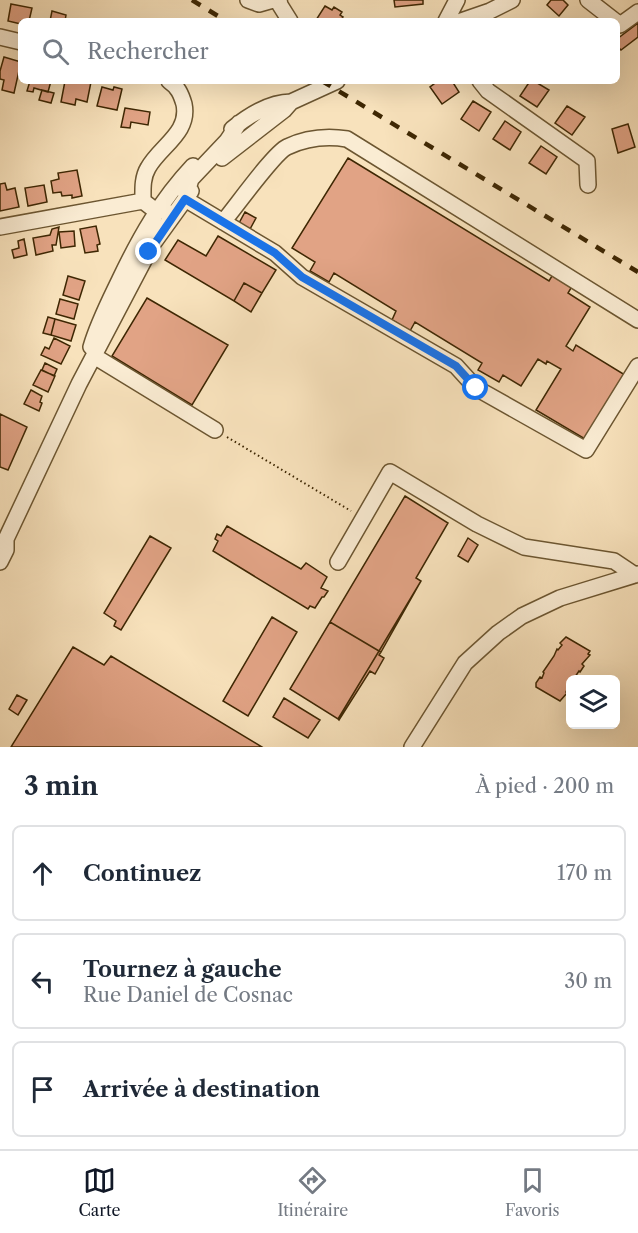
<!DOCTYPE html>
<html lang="fr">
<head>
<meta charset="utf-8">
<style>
	:root { --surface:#fff; --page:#f2f2f3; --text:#1f2937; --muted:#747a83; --line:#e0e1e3; --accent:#111827 }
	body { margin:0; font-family:"Libre Caslon Text",serif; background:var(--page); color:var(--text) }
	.controls { position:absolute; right:18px; bottom:18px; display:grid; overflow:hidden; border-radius:9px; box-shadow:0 6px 24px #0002 }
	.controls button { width:54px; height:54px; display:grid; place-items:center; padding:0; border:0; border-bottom:2px solid var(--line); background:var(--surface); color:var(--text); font:30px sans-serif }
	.stop { position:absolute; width:18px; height:18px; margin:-14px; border:4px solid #1a73e8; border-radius:50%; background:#fff }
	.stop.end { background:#1a73e8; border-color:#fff; box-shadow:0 2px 6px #0008 }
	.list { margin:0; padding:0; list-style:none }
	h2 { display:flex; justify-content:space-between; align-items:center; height:78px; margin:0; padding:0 24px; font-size:26px }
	h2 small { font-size:20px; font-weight:400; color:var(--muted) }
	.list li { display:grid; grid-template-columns:39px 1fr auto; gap:18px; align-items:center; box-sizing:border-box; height:96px; margin:0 12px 12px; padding:0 12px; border:2px solid var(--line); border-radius:9px }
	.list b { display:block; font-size:22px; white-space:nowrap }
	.list p { margin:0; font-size:20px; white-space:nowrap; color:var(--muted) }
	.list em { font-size:20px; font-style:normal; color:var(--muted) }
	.icon { flex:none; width:33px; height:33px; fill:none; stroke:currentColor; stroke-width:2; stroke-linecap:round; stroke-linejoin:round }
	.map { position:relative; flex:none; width:638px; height:747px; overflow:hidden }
	.search { position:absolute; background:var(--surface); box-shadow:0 6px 24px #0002; left:18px; right:18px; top:18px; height:66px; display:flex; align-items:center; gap:15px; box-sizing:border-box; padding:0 21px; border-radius:9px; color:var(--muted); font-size:22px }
	.sheet { height:402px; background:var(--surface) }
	nav { display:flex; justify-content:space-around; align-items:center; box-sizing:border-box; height:84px; border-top:2px solid var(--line); background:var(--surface); font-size:16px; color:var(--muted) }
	nav a { display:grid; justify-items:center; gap:3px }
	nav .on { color:var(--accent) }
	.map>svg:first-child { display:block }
</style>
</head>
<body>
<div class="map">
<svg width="638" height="747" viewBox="0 0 638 747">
	<rect width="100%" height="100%" fill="#f8e2bc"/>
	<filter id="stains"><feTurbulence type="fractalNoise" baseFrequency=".00333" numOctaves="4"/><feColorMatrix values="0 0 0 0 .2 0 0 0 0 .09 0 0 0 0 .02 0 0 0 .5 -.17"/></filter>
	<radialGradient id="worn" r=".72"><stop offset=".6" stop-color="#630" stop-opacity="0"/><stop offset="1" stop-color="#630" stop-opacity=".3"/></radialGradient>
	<path fill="#e1a385" stroke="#3e2703" stroke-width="1.5" d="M394,0H423V4L395,7Z
		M551,0H563L568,5L559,16L547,5Z
		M11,4L32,8L29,21H21V24L8,21Z
		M325,6L332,10L334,7L342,12L340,15L343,17L340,21L316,20Z
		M52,11L66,15L65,21H50Z
		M638,23V37L621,50L617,46V39Z
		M4,57L21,62L14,93L2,90L4,80L0,79V71Z
		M30,81H51L48,92L34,88L33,92L27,91Z
		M65,81L91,82L87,102L76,99L75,105L61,102Z
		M438,81H452L459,92L442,104L430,87Z
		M530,81H534L549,90L537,107L520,96Z
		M102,87L113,90L114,87L122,89L117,110L97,106Z
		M42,90L54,93L51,103L39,100Z
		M473,101L491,112L479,131L461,119Z
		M567,106L585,117L572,135L555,123Z
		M125,108L150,112L148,125L131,122L130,128L121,127Z
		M505,121L521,132L510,150L493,139Z
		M628,124L635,147L618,153L612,129Z
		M541,146L557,157L546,174L529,163Z
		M348,158L549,281L555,271L574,283L568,293L590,307L566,346L573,351L576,345L625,375L585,439L536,410L561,369L547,361L546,364L538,359L521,386L503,375L499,382L478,370L482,363L415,322L410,331L392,320L396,311L334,273L329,282L310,271L315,262L292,248Z
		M77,170L82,196L72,198V195L62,196L61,192L53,193L51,181L59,179L58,173Z
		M5,183L7,190L15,188L19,207L0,211V184Z
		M44,185L47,202L28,206L25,188Z
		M245,212L256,218L249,231L238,225Z
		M96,226L100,244L97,245L98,251L85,253L80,229Z
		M59,227L56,245H52L53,251L36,255L33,238L50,235L52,229Z
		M74,231L75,246L61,248L59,232Z
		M218,236L276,270L262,293L244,283L234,301L165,260L178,240L206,256Z
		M24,239L27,255L14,258L12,250L19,248L18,241Z
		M68,276L85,281L79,300L63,295Z
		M244,283L262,293L251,312L234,301Z
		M147,298L228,345L192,405L112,356Z
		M60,299L78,304L74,319L56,314Z
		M48,317L55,319L51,335L43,333Z
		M55,319L76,325L71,341L51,335Z
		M54,338L70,346L61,364L41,355L45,347L49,349Z
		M45,363L57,369L54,376L42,370Z
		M41,370L55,376L48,392L33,385Z
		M31,390L42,396L40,402L42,403L39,411L24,404Z
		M0,414L27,427L8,470L0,467Z
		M405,496L448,523L416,578L421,581L379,651L330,622Z
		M227,526L301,569L306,563L327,577L321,588L328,591L324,597H322L315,608L310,606L308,609L213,551L218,541L215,539L217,534L221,536Z
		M150,536L171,548L121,630L114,626L116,621L104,613Z
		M468,538L478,545L468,562L458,556Z
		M421,581L381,652L379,651Z
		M272,617L297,632L248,716L223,701Z
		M330,622L379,651L338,719L290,689Z
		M566,637L590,651L588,654L590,655L582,664L584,666L580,672L579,671L573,680H570V688L568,687L566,692L567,693L560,701L536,687V683L540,677L542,678L544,673L543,672L554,656L557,649L558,650L562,645L560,643Z
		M73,647L104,665L111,656L262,747H11Z
		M379,651L381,652L379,655L384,658L375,674L370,671L339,720L338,719Z
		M17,695L27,700L18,715L9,709Z
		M284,698L320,720L308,738L273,717Z"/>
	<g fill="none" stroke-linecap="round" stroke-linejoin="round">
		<g stroke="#6c5631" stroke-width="18">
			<path id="minor" d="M248,0L259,4L273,0
				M279,0L280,5L290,21
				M588,0L615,21
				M446,21L457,0
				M461,21L490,11L512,0
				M617,22L620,25L638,12
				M0,37L21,42
				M480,81L488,91L587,161L588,185
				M239,123L227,141L191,179L185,199L275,253L302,277L456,366L476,388L586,450L638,366
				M232,129C248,116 270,102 291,102
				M222,158L284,110L291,102L337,81
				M143,201C143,190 142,178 148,168C160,146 190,133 184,104C181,94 178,87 169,81
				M223,222C235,208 274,153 287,147C306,138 328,136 347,139L638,320
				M0,227L143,201L156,211L165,210
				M91,347C98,323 109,302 120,279C140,237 161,200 193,166
				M94,356L215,430
				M0,562L6,550V539L79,384L152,245L191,191
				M338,562L390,472L477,524L524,547L614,561L635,575
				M412,747L465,663L498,633L522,616L560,598L638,574"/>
		</g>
		<path stroke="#3e2703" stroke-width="2" stroke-dasharray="1.5 3" stroke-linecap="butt" d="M227,437L351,511"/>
		<use href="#minor" stroke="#faecd3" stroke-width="15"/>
		<path stroke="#3e2703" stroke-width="4.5" stroke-dasharray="10 10" stroke-linecap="butt" d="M192,0L226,21
			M322,81L638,272"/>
	</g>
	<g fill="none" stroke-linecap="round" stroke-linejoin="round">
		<path stroke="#1a73e8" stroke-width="8" d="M149,252L185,199L275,253L302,277L456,366L476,388"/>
	</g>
	<rect width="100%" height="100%" filter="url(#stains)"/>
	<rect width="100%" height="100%" fill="url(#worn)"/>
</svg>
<div class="controls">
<button><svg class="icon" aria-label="layers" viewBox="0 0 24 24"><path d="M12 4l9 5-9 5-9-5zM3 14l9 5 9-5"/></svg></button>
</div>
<div class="stop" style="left:476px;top:388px"></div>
<div class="stop end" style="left:149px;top:252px"></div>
<div class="search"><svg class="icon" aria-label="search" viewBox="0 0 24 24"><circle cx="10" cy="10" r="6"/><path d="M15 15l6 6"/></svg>Rechercher</div>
</div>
<section class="sheet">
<h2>3 min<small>À pied · 200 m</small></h2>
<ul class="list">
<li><svg class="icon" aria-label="ahead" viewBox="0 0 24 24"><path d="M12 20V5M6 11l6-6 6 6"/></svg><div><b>Continuez</b></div><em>170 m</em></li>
<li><svg class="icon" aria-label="left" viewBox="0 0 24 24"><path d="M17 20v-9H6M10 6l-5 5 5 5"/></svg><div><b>Tournez à gauche</b><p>Rue Daniel de Cosnac</p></div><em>30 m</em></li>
<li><svg class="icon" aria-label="arrive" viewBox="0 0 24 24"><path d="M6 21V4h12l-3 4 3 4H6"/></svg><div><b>Arrivée à destination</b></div></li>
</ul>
</section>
<nav>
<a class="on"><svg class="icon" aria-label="map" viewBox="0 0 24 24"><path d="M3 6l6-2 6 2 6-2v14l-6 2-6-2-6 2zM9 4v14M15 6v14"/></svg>Carte</a>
<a><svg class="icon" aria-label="directions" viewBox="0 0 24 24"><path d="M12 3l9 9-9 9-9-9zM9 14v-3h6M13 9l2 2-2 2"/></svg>Itinéraire</a>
<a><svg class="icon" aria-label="saved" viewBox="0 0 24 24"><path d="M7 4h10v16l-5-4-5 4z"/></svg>Favoris</a>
</nav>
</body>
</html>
